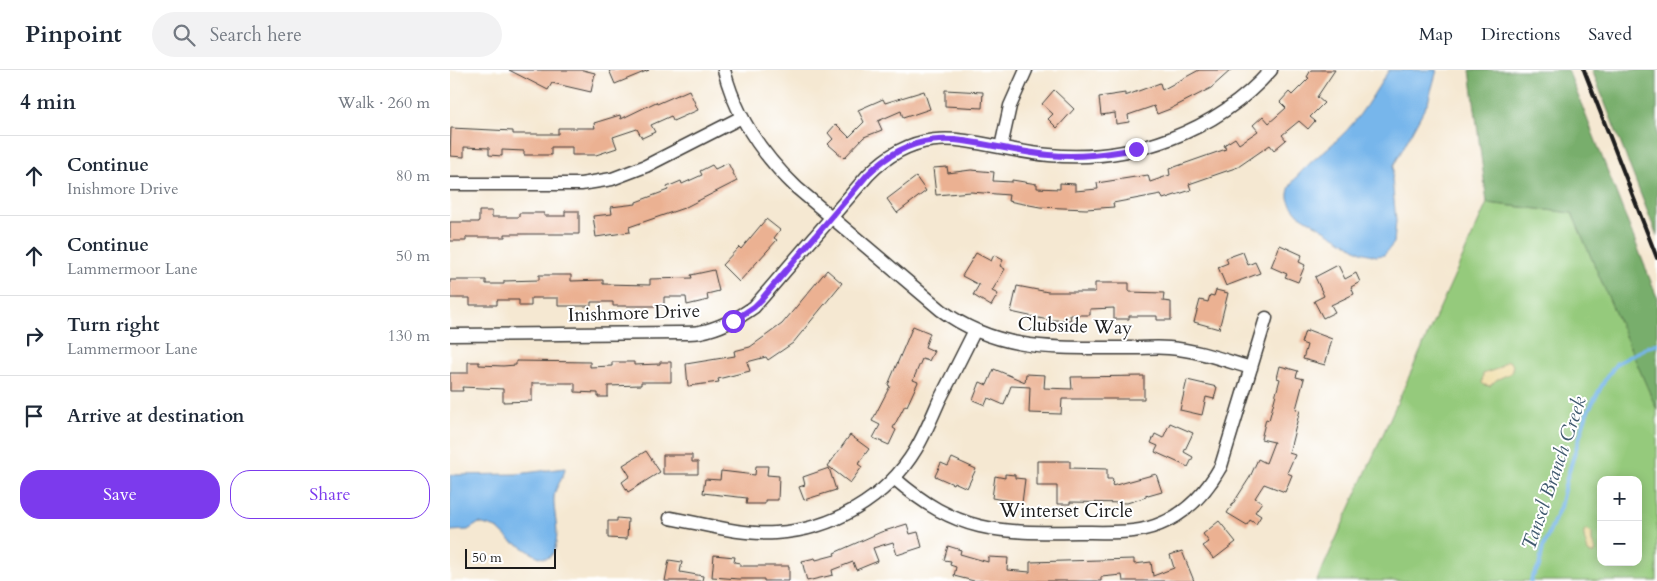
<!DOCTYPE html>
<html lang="en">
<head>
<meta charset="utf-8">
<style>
	:root { --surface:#fff; --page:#f2f2f3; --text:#1f2937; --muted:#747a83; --line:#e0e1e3; --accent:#7c3aed }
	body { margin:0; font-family:Cardo,serif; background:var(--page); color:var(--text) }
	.controls { position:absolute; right:15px; bottom:15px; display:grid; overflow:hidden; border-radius:10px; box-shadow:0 2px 12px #0003 }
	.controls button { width:45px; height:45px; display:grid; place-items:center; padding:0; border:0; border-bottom:1px solid var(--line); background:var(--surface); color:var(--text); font:25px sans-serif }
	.scale { position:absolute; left:15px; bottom:12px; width:91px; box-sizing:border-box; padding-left:5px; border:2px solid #1c1c1c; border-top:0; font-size:14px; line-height:18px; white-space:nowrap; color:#1c1c1c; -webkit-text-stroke:4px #fff; paint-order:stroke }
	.stop { position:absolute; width:15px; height:15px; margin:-11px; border:4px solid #7c3aed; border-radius:50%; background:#fff }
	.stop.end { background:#7c3aed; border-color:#fff; box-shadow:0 1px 5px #0008 }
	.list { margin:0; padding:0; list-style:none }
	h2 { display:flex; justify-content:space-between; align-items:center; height:65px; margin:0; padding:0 20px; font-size:21px }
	h2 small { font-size:16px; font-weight:400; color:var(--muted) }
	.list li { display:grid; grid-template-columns:32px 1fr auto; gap:15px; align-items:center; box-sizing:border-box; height:80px; padding:0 20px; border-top:1px solid var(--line) }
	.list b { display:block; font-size:19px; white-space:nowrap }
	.list p { margin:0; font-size:16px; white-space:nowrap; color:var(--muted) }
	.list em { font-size:16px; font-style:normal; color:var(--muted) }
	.actions { display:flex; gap:10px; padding:15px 20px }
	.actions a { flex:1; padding:11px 0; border:1px solid var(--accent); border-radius:20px; text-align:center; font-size:18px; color:var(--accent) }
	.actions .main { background:var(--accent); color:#fff }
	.icon { flex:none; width:28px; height:28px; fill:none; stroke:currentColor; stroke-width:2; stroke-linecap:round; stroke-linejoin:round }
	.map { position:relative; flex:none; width:1207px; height:511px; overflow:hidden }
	header { display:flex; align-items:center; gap:30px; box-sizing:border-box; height:70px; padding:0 25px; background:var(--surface); border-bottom:1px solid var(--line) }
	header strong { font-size:24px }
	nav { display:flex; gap:28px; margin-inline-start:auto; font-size:18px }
	.search { width:350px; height:45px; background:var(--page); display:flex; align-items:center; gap:12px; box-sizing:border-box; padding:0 18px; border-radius:28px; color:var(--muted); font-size:19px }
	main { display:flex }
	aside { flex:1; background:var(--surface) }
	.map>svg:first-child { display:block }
</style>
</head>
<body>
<header>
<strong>Pinpoint</strong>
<div class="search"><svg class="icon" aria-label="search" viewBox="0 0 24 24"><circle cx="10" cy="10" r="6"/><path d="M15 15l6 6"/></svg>Search here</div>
<nav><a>Map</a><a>Directions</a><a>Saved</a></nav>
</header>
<main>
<aside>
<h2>4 min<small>Walk · 260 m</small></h2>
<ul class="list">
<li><svg class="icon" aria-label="ahead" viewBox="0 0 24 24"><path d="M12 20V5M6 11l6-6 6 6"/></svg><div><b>Continue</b><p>Inishmore Drive</p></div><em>80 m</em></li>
<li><svg class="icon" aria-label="ahead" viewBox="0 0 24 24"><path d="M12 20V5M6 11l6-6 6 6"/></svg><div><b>Continue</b><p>Lammermoor Lane</p></div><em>50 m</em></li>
<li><svg class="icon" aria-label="right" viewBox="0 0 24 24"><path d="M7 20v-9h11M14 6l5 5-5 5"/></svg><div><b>Turn right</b><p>Lammermoor Lane</p></div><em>130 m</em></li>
<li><svg class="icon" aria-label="arrive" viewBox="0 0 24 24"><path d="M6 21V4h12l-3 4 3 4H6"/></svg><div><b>Arrive at destination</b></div></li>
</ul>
<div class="actions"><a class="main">Save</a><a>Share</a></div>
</aside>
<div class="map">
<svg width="1207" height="511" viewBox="0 0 1207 511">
	<rect width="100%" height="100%" fill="#fff"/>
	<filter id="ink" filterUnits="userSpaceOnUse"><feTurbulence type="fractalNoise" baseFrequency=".02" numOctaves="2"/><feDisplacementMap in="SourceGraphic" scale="10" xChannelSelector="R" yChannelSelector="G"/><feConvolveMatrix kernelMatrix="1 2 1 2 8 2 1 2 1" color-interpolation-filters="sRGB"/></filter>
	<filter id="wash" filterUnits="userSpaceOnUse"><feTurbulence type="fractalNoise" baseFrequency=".0096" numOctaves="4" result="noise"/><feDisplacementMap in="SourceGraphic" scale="20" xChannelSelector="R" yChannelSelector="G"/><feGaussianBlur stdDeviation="1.12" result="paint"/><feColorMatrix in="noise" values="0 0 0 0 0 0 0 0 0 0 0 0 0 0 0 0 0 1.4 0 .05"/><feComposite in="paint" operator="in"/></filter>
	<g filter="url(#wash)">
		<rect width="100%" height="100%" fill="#f5e8d2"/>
		<path fill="#95ca7c" stroke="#58734c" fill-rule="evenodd" d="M1037,133L1122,143L1207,339V511H867ZM1151,410H1188V492H1151Z"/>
		<path fill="#78ae6c" stroke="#4a6544" d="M1020,0H1118L1207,227V340L1122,143L1037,133Z
			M1142,0H1207V166Z"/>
		<path fill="#eeda9e" stroke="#857b5d" d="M1057,291H1059L1063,295L1061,303L1046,310L1040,316L1034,315L1032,313L1033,304L1047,299Z
			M1137,460L1142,463V471L1146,480L1144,484H1141L1138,482C1137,476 1133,468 1134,462Z"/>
		<path fill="#77b6eb" stroke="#4a6984" d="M939,0H987L978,32L944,95L942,109L946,151L944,173L934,185L926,186L911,182L848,144C844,139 837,132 838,124C839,106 876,81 889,68C910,49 924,23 939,0Z
			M115,398C114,409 105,416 104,427C103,442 109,457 106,473C102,501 83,483 69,475C68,474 63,473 62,472C57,468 53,463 48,459C42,456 36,455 29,453L18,460L0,461V405L67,404Z"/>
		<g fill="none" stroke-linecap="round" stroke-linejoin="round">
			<path stroke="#77b6eb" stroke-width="4" d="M1081,511L1082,507L1089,497L1093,477L1110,437L1116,411L1137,343L1156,308L1167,293L1198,277L1207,274"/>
		</g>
		<g id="blocks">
			<path fill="#ebb192" d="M59,0H133L145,3L141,22L102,13L98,20Z
				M159,0H199L165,14Z
				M749,0H781L761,18L720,39L707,44L704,36L678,45L679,52L666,54L665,43L651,45L649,27L675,23V26L710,13L712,20Z
				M861,0H885L867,27L874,33L860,47L865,51L858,59L849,51L832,65L836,70L824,80L820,75L788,97L739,114L741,120L713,129L711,124L663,133L664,137L636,139L590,137L558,131L559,125L521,122L486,125L483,98L497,97L498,103L521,100L544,102L543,111L562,112V110L587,114V118L610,119V113L625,114V121L648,119L647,113L698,105L700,112L720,105L719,99L776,79L774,75L785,68L789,74L808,61L803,55L813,46L819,53L836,38L830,32L839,22L842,25L859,8L857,7Z
				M239,20L248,40L223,51L221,46L201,55L205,62L192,68L187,59L163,67L167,78L146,85H122V77H101V85H74V81L52,80V86L39,85V78L14,77V87L0,86L1,58L63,61V64H108V58H145L144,53L170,45L171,49L206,32L207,34Z
				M495,20L533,22L532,38L495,36Z
				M604,20L624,39L607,58L598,49L603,44L592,34Z
				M474,21L480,39L453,48L451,41L428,51L432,60L414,67L394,88L378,74L383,69L378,63L386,54L399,67L414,52L408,40L433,29L435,33Z
				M278,93L287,111L234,138L179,157L180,162L146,167L143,146L162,144L161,137L186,134V132L218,120L217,117L231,111L232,114L252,105L250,101L262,95L265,99Z
				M466,107L476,121L447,143L437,129Z
				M29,141H42V147H69V143H94V146H115V141H129V164H55V167H16V171H0V152H29Z
				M316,149L330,160L324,168L327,170L289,212L272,195L289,177L291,179Z
				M830,175L852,185L849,192L855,195L848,212L835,207L837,204L821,197Z
				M793,182L798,195L805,192L810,203L776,216L768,197L778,193L776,188Z
				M526,183L541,191L544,185L553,190L550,196L555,199L542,221L548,224L541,236L523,225L529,215L512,206Z
				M888,195L895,209L906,203L910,212L901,217L904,224L881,235L885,242L873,248L864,231L874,226L865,207Z
				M264,200L269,221L257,224L258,230L237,235L236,227H214V236H163V232H141V236H108V228H81V236H69V230H47V235H20V228H0V210H36V214H54V211L89,210V205H121V211L153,210V214L200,215V209L242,208L241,205Z
				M377,200L392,213L343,273L318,290L316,287L297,292L300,301L268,309L269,312L238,316L236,294L285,286L284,281L300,277L332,254Z
				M645,213H679V222L714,223L713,231L721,232V250H707V246H679V249H664V238L640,239V245H620L621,250H598L561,242L567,216L598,222H645Z
				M766,220L778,223L769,259L744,252L750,230L758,232L760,225L764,226Z
				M463,256L480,263L475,277L484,281L479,291L472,289L463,310L468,312L457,336L455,335L443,358L446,360L439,375L423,368L430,355L422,351L440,316L438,315Z
				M858,260L882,269L875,295L853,289L857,275L851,273L855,261L858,262Z
				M66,291L140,292V297L162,296V292H184V295L210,294V292H221V312H191V315L158,316V327H148V323L125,322V313H82V331L53,332V319L12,317L13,321H0V303H18V292H29V295L53,296L66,295Z
				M830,296L848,301L846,307L854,309L846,339L850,340L839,383L845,385L837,403L842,405L835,422L814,414L805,428L812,432L805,442L811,446L806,454L800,450L797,455L777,443L800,407L808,389L816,393L824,372L811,369L816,349L819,350L830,309L827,308Z
				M544,299L575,312L576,304L595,305L594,318L622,319L621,307L694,306V329H612L611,344L579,343L580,317L561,316L554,335L538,328L535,335L523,330L530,312L537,315Z
				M737,310L767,317L764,329L756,327L752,345L730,340Z
				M720,353L743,363L734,382L743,387L738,397L705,382L708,376L701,373L705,364L713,368Z
				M400,365L419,379L408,394L412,397L400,413L378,396Z
				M196,381L210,402L178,422L172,412L180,406L173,395Z
				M213,385H242V392H248V404H213Z
				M502,388L526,399L517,418L504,412L503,414L485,406L491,393L498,396Z
				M587,391H620V398L657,399V409H663L662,416L706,404L712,422L698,426L696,424V427L677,433L620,432V434H607V416H587Z
				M306,396H318L317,405L329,406L328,430H315V434H296L297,428L253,423L255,409L270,410L271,401L305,405Z
				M379,398L386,420L354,430L349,417L355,415L353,407Z
				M555,404L565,405V408L575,409L572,433L542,428L545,406L555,408Z
				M167,448L178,449L177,469L158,468V451H167Z
				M769,451L786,472L764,489L753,476L759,472L753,464Z
				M457,454L460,464L468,462L472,477L447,485L443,472L423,478L428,491L406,500L403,492L382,500L383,505L357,511L352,491L365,488L366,490L385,485L384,483L431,462Z
				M498,476L511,480L510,484L538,492V487L558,488L557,500L580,502V492L684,489V494L701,492L703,506L724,498L720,485L732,481L744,511H673L672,505L651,507V511H524L504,506L506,497L500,495L501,491L494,490Z
				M264,485L285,487L284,492L290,493V496H339V511H314V509H289L262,507Z
				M219,490L232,492L230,502L253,506L252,511H215Z"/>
		</g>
	</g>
	<g filter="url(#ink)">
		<use href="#blocks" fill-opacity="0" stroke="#3d3b37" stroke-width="1"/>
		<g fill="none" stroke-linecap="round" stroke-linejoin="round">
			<g stroke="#3d3b37" stroke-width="15">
				<path id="minor" d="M274,0C286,47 312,85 347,118L491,240C552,285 614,277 685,278C696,278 708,277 719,278C747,280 774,290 801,298
					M551,77L560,36L576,0
					M0,114H131L162,109L196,96L292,47
					M0,265L233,263C239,263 244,263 250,262C271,258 287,249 304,237L418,105C477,44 530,79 599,85C681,93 766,62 821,0
					M444,408C507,463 547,463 627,462C645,462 665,463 683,461C724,456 752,430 771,396L816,248
					M220,448C254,454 290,465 325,463C382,460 436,429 466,379C475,364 482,347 489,331C501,308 513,284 525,260"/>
			</g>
			<use href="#minor" stroke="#fff" stroke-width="12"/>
			<path stroke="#1c1c1c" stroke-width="4" d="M1134,0L1207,188"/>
		</g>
	</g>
	<g fill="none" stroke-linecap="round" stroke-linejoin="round" filter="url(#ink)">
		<path stroke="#7c3aed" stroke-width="6" d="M283,251L304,237L311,230L418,104C477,45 529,79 599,85C629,88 657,84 686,79"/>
	</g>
	<g text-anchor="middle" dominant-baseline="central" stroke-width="4" stroke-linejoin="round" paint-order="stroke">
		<g font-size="19" fill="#1c1c1c" stroke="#fff">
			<text transform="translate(184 243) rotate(-2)">Inishmore Drive</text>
			<text transform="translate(625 256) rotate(2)">Clubside Way</text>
			<text x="616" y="441">Winterset Circle</text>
		</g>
		<g font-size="20" font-style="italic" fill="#405a6f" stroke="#fff">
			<text transform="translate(1104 403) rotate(-71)">Tansel Branch Creek</text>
		</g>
	</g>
</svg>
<div class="controls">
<button>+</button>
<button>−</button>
</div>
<div class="scale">50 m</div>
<div class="stop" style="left:283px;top:251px"></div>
<div class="stop end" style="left:686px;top:79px"></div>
</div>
</main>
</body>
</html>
